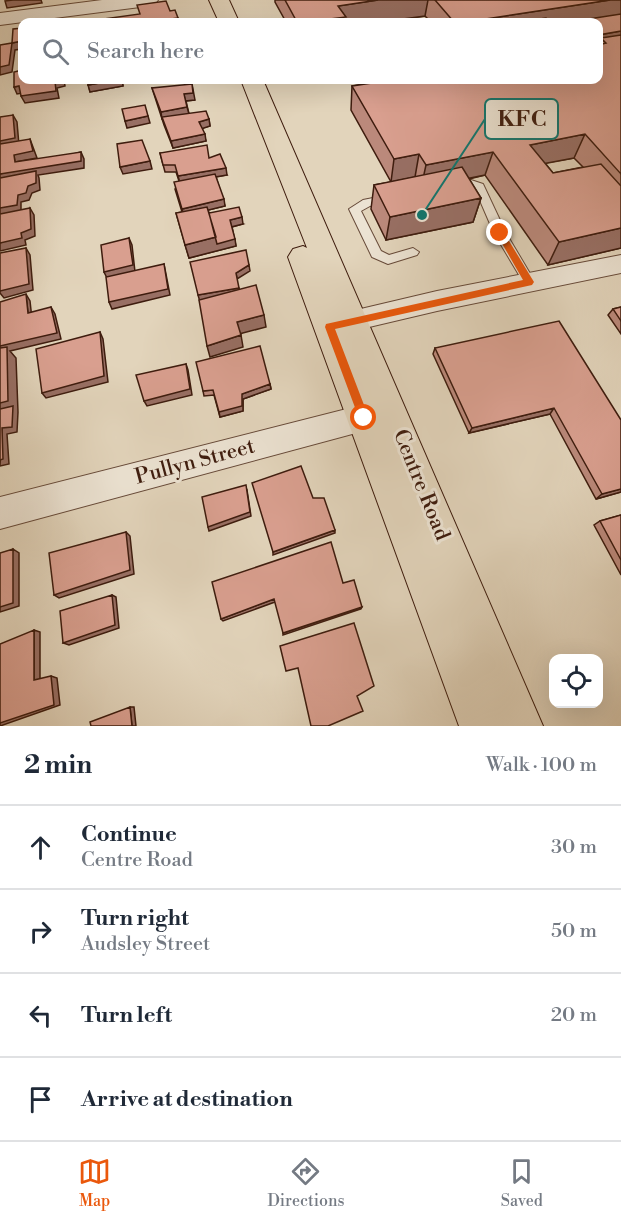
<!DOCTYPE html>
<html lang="en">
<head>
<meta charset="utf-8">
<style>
	:root { --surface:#fff; --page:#f2f2f3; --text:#1f2937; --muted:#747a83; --line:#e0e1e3; --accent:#ea580c }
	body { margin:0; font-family:"Libre Bodoni",serif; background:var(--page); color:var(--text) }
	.controls { position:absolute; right:18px; bottom:18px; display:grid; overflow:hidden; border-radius:12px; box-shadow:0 6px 24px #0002 }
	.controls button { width:54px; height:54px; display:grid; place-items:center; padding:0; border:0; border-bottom:2px solid var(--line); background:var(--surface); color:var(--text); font:30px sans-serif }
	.stop { position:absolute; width:18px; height:18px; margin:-14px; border:4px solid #ea580c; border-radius:50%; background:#fff }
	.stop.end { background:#ea580c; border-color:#fff; box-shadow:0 2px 6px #0008 }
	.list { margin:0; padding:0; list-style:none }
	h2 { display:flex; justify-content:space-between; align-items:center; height:78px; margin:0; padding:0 24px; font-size:26px }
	h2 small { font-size:20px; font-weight:400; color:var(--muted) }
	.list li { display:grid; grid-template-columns:39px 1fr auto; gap:18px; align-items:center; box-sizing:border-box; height:84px; padding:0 24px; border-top:2px solid var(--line) }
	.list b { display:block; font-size:22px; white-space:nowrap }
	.list p { margin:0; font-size:20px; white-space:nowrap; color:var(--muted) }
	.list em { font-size:20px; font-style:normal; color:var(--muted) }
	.icon { flex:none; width:33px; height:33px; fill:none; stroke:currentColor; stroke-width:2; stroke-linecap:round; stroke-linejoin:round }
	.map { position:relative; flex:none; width:621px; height:726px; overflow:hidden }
	.search { position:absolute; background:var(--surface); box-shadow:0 6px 24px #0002; left:18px; right:18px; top:18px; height:66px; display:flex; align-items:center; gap:15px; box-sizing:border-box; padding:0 21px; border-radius:12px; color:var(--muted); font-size:22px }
	.sheet { height:414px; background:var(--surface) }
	nav { display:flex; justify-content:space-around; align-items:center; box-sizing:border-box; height:84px; border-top:2px solid var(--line); background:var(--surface); font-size:16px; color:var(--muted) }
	nav a { display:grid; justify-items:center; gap:3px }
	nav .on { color:var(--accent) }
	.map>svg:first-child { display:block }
</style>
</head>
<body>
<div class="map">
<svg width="621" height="726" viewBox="0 0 621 726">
	<rect width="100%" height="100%" fill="#e2d4bb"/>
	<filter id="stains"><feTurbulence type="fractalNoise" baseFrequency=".00333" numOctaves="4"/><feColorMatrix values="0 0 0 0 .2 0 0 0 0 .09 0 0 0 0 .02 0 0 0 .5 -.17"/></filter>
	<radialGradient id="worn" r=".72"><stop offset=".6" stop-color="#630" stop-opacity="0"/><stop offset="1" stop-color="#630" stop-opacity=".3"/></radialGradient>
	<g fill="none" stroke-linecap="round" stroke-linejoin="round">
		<g stroke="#674a39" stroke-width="2">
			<path id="service" d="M465,178L483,184L506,233L535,282L533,285H525L494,233L475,189L464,186L456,188L451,184L452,181Z
				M388,195L393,199L392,202L370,206L361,211L381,251L389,255L413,248L419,252L417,255L388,264L372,257L349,209L363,200Z"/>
		</g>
		<g stroke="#674a39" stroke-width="2">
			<path id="minor" d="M621,255V273L437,311L331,336L322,333L318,326L322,319L331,316L437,291Z
				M382,400L392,404L396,413L392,422L382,426L0,529V497Z"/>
		</g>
		<g stroke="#674a39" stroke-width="2">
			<path id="tertiary" d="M102,0H158L155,4L148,6L0,25V13Z"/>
		</g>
		<g stroke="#3e1c0e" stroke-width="2">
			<path id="primary" d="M209,0H229L239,22H219Z
				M241,80H263L543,726H459L288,257L293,249L303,246L307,248Z"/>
		</g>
		<use href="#service" fill="#ece3d3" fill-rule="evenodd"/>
		<use href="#minor" fill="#ece3d3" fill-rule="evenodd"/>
		<use href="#tertiary" fill="#ece3d3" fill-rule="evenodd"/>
		<use href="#primary" fill="#e2d4bb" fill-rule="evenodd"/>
	</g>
	<path fill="#bb897b" stroke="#3e1c0e" stroke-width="1.5" fill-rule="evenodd" d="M275,0H621V248L548,265L485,175L469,179L481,198L473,222L386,240L371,209L374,185L391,182L351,110L352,86L390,80H598V22H431L425,16L381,22H286L275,2ZM574,158L583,167L553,173L545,163Z
		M81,80H122L123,86L90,92L88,83H83Z
		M152,88L195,100L186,101L189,114L209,119L210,126L202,128L206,141L173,148L164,125Z
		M160,153L209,158L227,175L216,177L225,206L208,210L209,213L243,224L232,227L236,246L189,258L176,213L182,212L175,189L179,181L176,172H165Z
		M621,307V334L608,315L613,309Z
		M435,348L621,420V492L596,499L550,414L469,433L433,354Z
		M270,384L271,389L243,399V411L220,417L214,395L204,396L203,391Z
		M621,515V575L594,525L600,521Z"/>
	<path fill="#986f64" stroke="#3e1c0e" stroke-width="1.5" d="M13,0H41L42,3L7,8L5,1Z
		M378,0H428L425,16L381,22H306L338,6Z
		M610,0H621V20L598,22H466Z
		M178,18L179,22H150Z
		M621,31V44L606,43L601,38L598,44V35Z
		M22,41V49L15,50L12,72L0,75V67L12,43Z
		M60,80H64L65,86L57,88L59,98L25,103L21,96L55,81Z
		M116,80H122L123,86L90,92L88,85Z
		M192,84L195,100L185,101L184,94Z
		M19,86L23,93L17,94L14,87Z
		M187,107L189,114L162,119L161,112Z
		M13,115L17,122L19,145L0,148V141Z
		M148,116L150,123L127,128L125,121Z
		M209,119L210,126L201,129L199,122Z
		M205,134L206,141L173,148L171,141Z
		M585,134L574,158L521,168L530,145Z
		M30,139L37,158L15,162L14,155Z
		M81,152L84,159V168L38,175L39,178L40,190L32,193L29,200L21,202V212L0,215V174Z
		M493,152L485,175L421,188L426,165Z
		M419,154L415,177L391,182L394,159Z
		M150,161L152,169L123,174L120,167Z
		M226,168L227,175L180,183L178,176Z
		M481,198L473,222L386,240L390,217Z
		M224,199L225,206L184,216L182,209Z
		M30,208L34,215L35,236L25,240L26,245L0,251V243L21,233Z
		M242,217L243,224L231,227L230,220Z
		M621,228V248L548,265L559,242Z
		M216,237L235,239L236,246L189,258L185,245Z
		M129,238L132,245L135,272L107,278L104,272Z
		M26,248L30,255L33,290L4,298L0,293V291Z
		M164,264L170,295L112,309L109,302Z
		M249,265L250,271L237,279L236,273Z
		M239,288L240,294L200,302L198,295Z
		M26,294L30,301L32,319L28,313Z
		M51,307L55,314L61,339L10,351L16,358L18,412L17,432L7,434L9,464L0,466L2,428L0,416V346Z
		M264,315L266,327L239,334L237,322Z
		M100,332L103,339L108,382L46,398L42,393Z
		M241,335L243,347L210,357L207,346Z
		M186,364L188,370L192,395L147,406L144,401Z
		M270,384L271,389L243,399V411L220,417L219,412L242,394Z
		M554,408L550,414L469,433L472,428Z
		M621,489V492L596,499L602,494Z
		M247,490L251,516L209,531L208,527Z
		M335,530V533L273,555V552Z
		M126,532L130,536L134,574L59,598L54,595Z
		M13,549L19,553V606L0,612V607Z
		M112,595L116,597L119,628L69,645L63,643Z
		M274,599L275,602L223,621L221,619Z
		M362,607L361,609L283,635V633Z
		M34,630L40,632V681L34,680Z
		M51,676L57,678L60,705L0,726V723Z
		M130,707H134L136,726H132Z"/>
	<path fill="#d99f8f" stroke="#3e1c0e" stroke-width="1.5" d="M285,0H378L338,6L346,17L306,22H297Z
		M435,0H610L466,22H454Z
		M166,1L170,11L175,10L178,18L150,22H82L140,14L137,5Z
		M621,14V31L598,35V22H569Z
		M546,18L550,22H520Z
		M66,20V22H53Z
		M22,28V41L12,43L13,29Z
		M621,35V174L585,134L530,145L553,173L601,164L621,186V228L559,242L493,152L426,165L419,154L394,159L352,86L392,80H598V45L606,43L601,38Z
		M12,43L9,65L0,67V45Z
		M22,70V80H60L55,81L56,91L21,96L19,86L14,87V72Z
		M88,80H116L88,85Z
		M192,84L193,93L184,94L187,107L161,112L152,88Z
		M145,105L148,116L125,121L122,109Z
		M206,111L209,119L199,122L205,134L171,141L162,117Z
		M13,115L15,138L0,141V117Z
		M30,139L33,151L14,155L15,162L81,152V161L0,174V144Z
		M142,140L150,161L120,167L117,144Z
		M207,145L209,158L220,154L226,168L178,176L175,165H163L160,153Z
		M462,167L481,198L390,217L374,185Z
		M36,171V183L28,186L26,193L18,195L17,205L0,208V178Z
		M215,174L224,199L182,209L174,182Z
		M207,207L216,237L185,245L176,213Z
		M239,207L242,217L230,220L235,239L217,244L209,213Z
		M30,208L31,229L21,233L22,238L0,243V214Z
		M129,238L133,265L104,272L101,245Z
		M26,248L29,284L0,291V253Z
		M246,250L249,265L236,273L239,288L198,295L190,262Z
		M164,264L168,289L109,302L106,277Z
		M256,285L264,315L237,322L241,335L207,346L199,300Z
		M26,294L28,313L51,307L57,333L0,346V302Z
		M621,307V321L613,309Z
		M559,321L621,420V489L602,494L554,408L472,428L435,348Z
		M100,332L104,376L42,393L36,349Z
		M260,346L270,384L242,394V406L219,412L213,390L203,391L196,362Z
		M7,347L8,401L0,403V348Z
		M186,364L190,389L144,401L136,375Z
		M13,406L12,427L2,428L3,459L0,460V409Z
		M301,466L313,498H324L335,530L273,552L252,483Z
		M246,485L250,512L208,527L202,497Z
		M621,515V560L600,521Z
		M126,532L130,570L54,595L49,553Z
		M331,542L343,583L354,580L362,607L283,633L274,599L221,619L212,582Z
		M13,549V603L0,607V553Z
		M112,595L115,625L63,643L60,611Z
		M354,623L374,686L357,696L363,711L328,726H311L298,668L286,671L280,646Z
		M34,630V680L51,676L54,705L0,723V644Z
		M130,707L132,726H91L90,722Z"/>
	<path fill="#ea580c" d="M497,231H503L534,282L532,285L335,329L369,418L367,421H360L325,327L326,324L523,280L496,233Z"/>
	<g text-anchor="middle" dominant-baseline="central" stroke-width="6" stroke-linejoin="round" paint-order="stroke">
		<g font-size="21" fill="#3e1c0e" stroke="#ece3d3">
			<text transform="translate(195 462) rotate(-15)">Pullyn Street</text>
			<text transform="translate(421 485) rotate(68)">Centre Road</text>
		</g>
	</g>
	<path fill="none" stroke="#0f766e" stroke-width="2" d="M422 215L485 119"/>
	<circle fill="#0f766e" stroke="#ece3d3" stroke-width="2" cx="422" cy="215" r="6"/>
	<rect fill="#ece3d3" stroke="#0f766e" stroke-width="2" x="485" y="99" width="73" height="40" rx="6"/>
	<g font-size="22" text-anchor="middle" font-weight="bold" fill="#3e1c0e">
		<text x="522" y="126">KFC</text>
	</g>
	<rect width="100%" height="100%" filter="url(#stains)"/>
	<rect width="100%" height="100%" fill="url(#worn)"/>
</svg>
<div class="controls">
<button><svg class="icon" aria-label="locate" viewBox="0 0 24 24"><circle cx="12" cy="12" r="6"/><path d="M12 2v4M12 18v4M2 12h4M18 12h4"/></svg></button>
</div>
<div class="stop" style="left:364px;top:418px"></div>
<div class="stop end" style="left:500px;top:233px"></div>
<div class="search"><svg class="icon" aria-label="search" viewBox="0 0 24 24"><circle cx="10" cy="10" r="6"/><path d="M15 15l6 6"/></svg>Search here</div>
</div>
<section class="sheet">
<h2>2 min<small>Walk · 100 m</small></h2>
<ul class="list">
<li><svg class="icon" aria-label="ahead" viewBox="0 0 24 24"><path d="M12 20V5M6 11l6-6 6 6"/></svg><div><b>Continue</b><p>Centre Road</p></div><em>30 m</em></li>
<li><svg class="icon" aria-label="right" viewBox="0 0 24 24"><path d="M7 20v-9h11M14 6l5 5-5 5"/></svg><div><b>Turn right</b><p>Audsley Street</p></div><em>50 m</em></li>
<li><svg class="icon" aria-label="left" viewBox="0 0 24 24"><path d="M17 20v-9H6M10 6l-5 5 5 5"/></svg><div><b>Turn left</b></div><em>20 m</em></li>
<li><svg class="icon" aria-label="arrive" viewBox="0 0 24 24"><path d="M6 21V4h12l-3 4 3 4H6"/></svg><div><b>Arrive at destination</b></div></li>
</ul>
</section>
<nav>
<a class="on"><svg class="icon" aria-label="map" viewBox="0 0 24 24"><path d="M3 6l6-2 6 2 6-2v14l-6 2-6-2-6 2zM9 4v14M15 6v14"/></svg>Map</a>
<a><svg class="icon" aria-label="directions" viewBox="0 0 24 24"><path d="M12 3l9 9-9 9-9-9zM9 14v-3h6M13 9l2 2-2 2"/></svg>Directions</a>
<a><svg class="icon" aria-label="saved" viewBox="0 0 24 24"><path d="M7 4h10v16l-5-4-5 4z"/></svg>Saved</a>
</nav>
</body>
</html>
